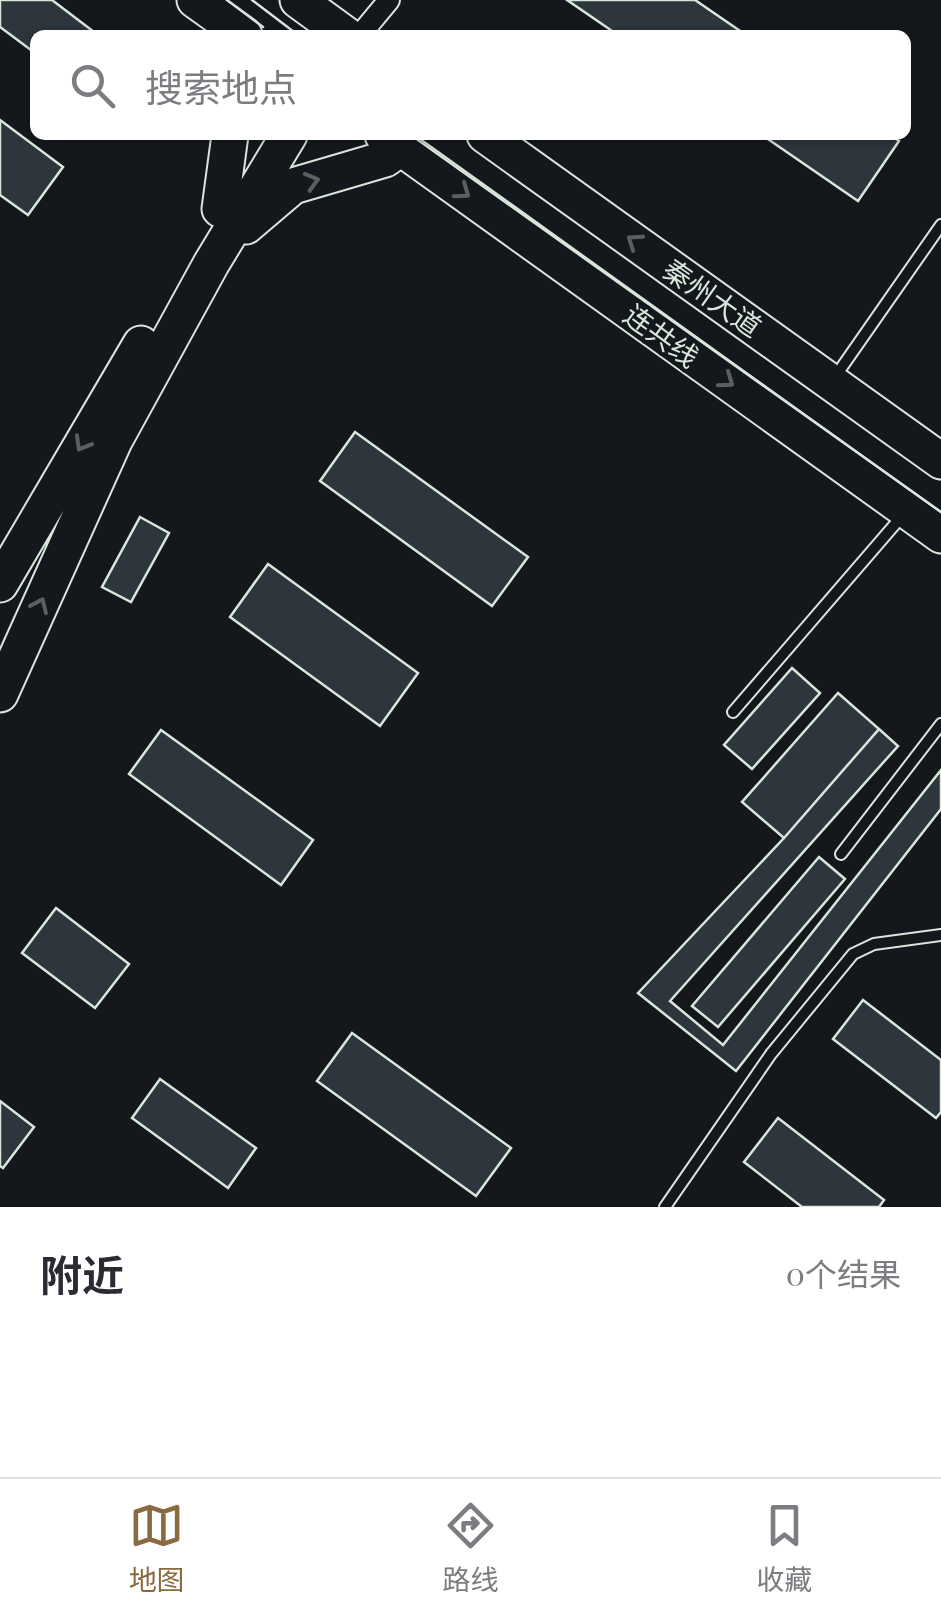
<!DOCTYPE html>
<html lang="zh">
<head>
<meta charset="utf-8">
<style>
	:root { --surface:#fff; --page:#f7f7f7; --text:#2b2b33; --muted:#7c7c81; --line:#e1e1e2; --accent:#8a6a3f }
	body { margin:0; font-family:"Playfair Display","Noto Sans SC",serif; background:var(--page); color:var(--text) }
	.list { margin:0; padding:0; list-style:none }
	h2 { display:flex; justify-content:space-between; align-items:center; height:130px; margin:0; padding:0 40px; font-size:42px }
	h2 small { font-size:32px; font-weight:400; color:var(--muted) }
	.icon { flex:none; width:55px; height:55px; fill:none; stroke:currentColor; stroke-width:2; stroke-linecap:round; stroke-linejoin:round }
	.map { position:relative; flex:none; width:941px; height:1207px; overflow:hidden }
	.search { position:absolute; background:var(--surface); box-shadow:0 2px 8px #0004; left:30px; right:30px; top:30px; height:110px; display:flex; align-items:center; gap:25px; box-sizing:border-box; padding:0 35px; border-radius:15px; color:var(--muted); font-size:38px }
	.sheet { height:270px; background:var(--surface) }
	nav { display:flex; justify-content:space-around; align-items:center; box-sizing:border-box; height:140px; border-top:2px solid var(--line); background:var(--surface); font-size:28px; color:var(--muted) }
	nav a { display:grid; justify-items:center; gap:5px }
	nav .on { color:var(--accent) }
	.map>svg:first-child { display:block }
</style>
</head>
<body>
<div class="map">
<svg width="941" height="1207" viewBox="0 0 941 1207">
	<rect width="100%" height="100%" fill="#14181c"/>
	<path fill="#2c363c" stroke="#d8e6dc" stroke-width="2.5" d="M0,0H52L98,35H35V53L0,27Z
		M567,0H695L746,35H618Z
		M0,120L63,167L28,215L0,195Z
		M762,135H891L899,141L858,201Z
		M355,432L528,557L492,606L320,481Z
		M140,517L169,533L131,602L102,587Z
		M268,564L418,673L380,726L230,617Z
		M792,668L820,693L752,769L724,745Z
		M838,693L879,729L784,838L742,802Z
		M879,729L898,746L670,1001L723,1045L941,770V809L736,1071L638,993L784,838Z
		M161,730L313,840L281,885L129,774Z
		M819,857L845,879L718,1027L692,1006Z
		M56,908L129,964L95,1008L22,953Z
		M863,1000L941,1060V1112L936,1118L833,1039Z
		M352,1033L511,1148L476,1196L317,1081Z
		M160,1079L256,1148L228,1188L132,1118Z
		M0,1101L34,1127L3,1168L0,1166Z
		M778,1118L884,1200L879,1207H802L744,1162Z"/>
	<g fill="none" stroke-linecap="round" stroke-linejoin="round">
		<g stroke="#d8e6dc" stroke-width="14">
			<path id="lane" d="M835,377L941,225
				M733,712L903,515
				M841,854L941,724
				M665,1207L771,1054L853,954L874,944L941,935"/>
		</g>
		<g stroke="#d8e6dc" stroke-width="24">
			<path id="street" d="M360,35L389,0"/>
		</g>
		<g stroke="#d8e6dc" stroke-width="39">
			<path id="highway" d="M195,0L244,35
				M298,0L346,35
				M383,135L941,535
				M485,135L941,461
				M220,209L230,135
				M246,226L293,186L385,159L401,148
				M0,584L141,344
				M0,694L114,441L211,264L289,135"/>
		</g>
		<use href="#lane" stroke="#14181c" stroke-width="10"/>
		<use href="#street" stroke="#14181c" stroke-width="20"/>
		<use href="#highway" stroke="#14181c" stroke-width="35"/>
		<path stroke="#d8e6dc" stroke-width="2.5" d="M227,0L263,27
			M252,0L298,35
			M411,135L941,512"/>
	</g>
	<defs><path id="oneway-chevron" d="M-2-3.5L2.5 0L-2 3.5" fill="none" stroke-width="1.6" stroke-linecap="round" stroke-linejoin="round" transform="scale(2.5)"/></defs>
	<g stroke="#59605f">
		<use href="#oneway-chevron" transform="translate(312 181) rotate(-16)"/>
		<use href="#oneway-chevron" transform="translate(463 192) rotate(36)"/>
		<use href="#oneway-chevron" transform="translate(634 241) rotate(-145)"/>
		<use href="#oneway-chevron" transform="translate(727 381) rotate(36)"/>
		<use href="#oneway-chevron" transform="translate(82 444) rotate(120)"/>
		<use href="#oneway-chevron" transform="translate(40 605) rotate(-66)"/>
	</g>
	<g text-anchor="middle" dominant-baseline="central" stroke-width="8" stroke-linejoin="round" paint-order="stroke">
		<g font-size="28" fill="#d8e6dc" stroke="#14181c">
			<text transform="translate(713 297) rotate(35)">秦州大道</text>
			<text transform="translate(662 335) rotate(36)">连共线</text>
		</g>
	</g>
</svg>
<div class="search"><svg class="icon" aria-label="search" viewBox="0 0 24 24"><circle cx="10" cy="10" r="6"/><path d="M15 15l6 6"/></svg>搜索地点</div>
</div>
<section class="sheet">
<h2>附近<small>0个结果</small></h2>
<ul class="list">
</ul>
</section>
<nav>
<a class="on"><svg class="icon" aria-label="map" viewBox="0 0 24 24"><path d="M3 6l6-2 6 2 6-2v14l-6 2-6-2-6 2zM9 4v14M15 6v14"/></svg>地图</a>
<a><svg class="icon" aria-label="directions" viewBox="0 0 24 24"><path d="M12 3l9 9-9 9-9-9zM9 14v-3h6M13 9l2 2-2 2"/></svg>路线</a>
<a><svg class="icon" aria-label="saved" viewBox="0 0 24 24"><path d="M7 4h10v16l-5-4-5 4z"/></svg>收藏</a>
</nav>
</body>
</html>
